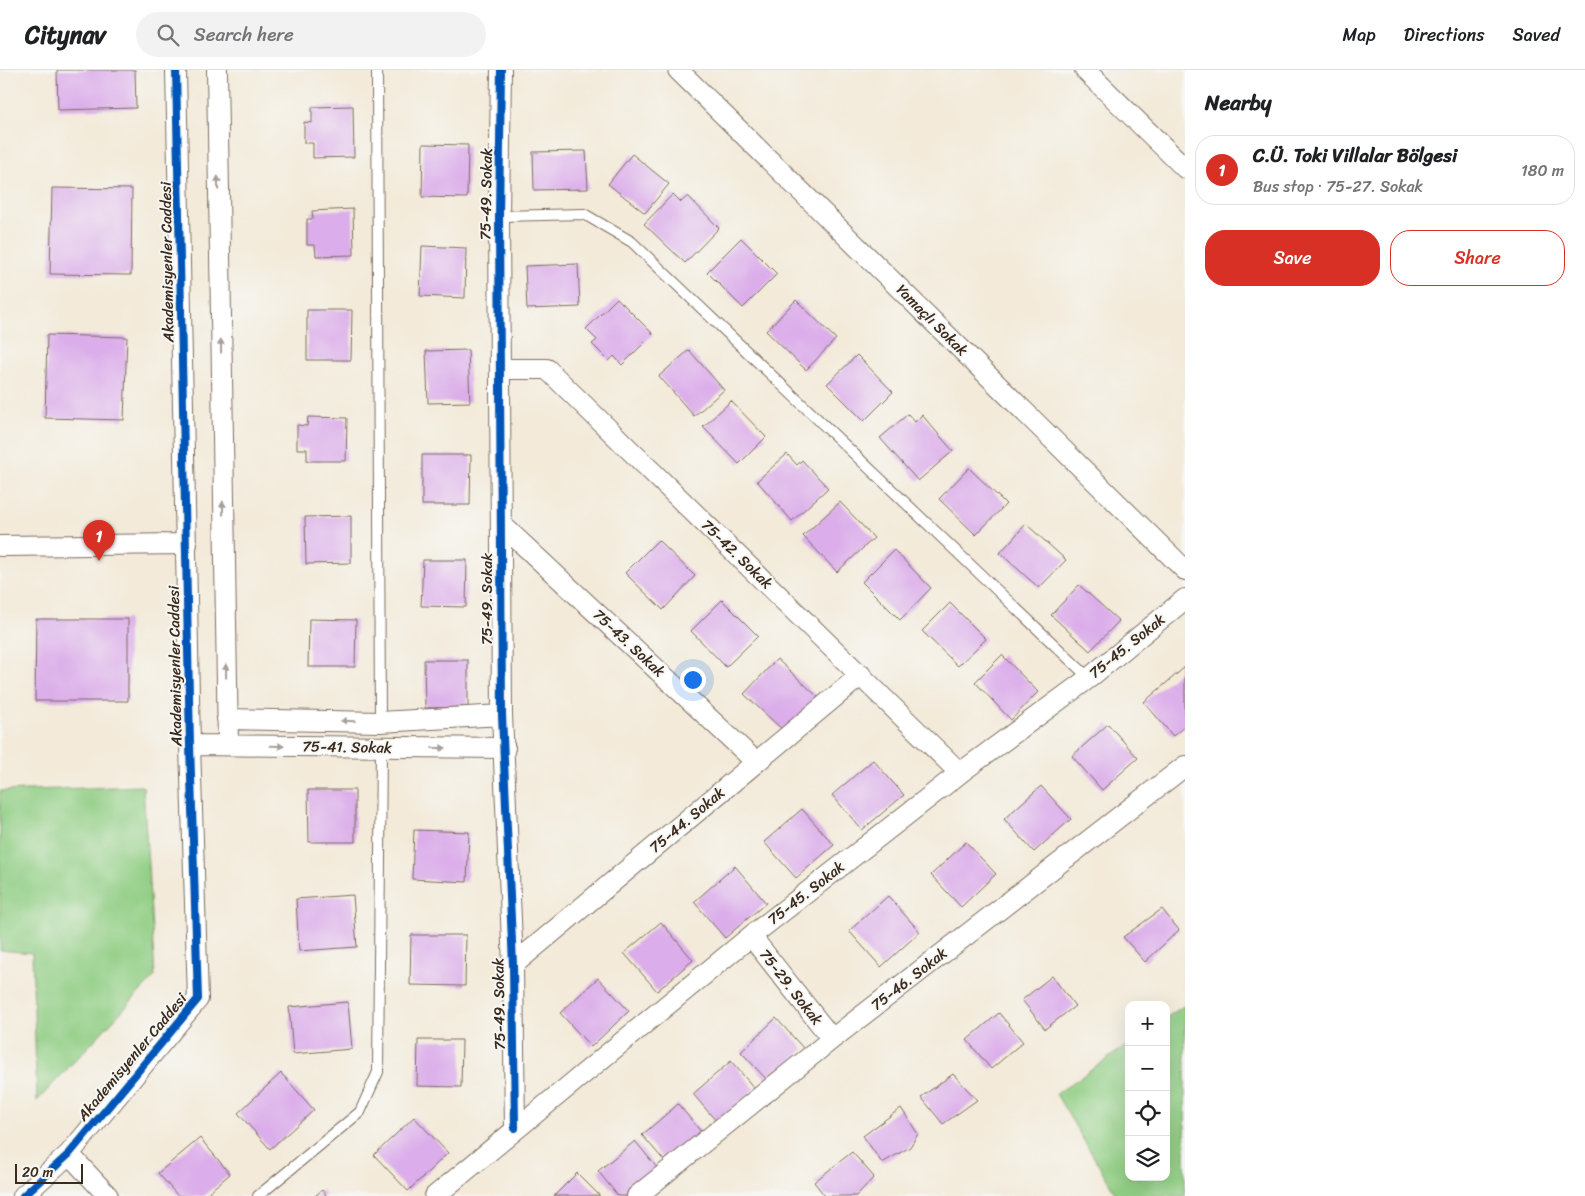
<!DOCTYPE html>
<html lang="en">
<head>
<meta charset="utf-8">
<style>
	:root { --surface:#fff; --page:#f2f2f2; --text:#202124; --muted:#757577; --line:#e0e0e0; --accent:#d93025 }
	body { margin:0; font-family:Sriracha,sans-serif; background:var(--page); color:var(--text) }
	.controls { position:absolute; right:15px; bottom:15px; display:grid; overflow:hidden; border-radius:10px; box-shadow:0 5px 20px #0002 }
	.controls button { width:45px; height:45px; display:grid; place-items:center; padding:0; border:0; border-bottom:1px solid var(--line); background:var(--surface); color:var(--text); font:25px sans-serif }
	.scale { position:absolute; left:15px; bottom:12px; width:68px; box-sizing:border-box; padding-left:5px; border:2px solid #3b2a1e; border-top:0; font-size:14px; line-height:18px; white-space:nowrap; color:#3b2a1e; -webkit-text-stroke:4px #f6f6f2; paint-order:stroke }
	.you { position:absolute; left:692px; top:609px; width:18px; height:18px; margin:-12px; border:4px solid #fff; border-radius:50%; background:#1a73e8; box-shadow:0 0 0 8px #1a73e833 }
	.badge { display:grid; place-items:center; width:32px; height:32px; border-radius:50%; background:var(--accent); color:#fff; font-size:16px; font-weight:700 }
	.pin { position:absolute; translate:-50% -41px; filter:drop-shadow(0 1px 2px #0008) }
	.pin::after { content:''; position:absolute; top:26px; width:18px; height:15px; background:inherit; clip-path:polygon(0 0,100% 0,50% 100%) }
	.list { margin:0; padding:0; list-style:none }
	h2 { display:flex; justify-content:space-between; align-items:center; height:65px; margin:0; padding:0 20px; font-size:21px }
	h2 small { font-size:16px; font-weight:400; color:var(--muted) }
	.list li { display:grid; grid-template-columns:32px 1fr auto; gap:15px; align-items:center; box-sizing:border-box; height:70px; margin:0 10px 10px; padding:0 10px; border:1px solid var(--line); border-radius:20px }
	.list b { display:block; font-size:19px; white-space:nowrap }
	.list p { margin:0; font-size:16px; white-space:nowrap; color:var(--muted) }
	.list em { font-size:16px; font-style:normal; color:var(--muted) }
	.actions { display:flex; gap:10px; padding:15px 20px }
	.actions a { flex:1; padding:11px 0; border:1px solid var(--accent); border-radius:20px; text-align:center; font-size:18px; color:var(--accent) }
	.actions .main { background:var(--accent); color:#fff }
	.icon { flex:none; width:28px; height:28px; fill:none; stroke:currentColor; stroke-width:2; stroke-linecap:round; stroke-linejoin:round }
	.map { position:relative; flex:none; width:1185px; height:1126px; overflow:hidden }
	header { display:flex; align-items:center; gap:30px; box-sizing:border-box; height:70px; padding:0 25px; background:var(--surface); border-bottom:1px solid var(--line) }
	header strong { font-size:24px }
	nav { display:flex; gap:28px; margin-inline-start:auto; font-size:18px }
	.search { width:350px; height:45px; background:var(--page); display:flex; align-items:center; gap:12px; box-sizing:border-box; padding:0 18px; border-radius:28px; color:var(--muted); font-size:19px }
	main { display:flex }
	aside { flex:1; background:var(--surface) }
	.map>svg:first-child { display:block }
</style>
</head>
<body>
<header>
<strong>Citynav</strong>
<div class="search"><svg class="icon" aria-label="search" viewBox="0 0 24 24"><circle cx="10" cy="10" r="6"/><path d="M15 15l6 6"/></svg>Search here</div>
<nav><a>Map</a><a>Directions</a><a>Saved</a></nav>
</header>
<main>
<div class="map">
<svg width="1185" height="1126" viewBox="0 0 1185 1126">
	<rect width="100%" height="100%" fill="#f6f6f2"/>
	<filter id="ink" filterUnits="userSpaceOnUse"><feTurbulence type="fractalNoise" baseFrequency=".02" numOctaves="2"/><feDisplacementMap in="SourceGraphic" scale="10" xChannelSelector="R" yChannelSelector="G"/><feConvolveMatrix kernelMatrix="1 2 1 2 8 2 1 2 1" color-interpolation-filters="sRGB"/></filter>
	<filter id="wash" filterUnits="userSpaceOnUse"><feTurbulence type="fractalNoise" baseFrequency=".0096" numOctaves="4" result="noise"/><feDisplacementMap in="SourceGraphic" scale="20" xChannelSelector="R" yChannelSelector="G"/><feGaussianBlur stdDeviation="1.12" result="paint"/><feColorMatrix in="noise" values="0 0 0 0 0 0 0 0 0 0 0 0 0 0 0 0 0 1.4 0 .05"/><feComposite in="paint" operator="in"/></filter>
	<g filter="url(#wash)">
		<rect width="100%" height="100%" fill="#f3ead9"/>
		<path fill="#91ce84" stroke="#667c51" d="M143,716L155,906L37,1031L32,883L0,880V721Z
			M1185,935V1126H1117L1056,1024L1129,974V1107H1166V948Z"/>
		<g id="blocks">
			<path fill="#dbadea" d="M57,0H135L136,38L58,40Z
				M353,36L354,87L313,88V73H304V52L312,53V37Z
				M423,74L468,75L467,128L422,127Z
				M586,81L588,119L534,120L533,82Z
				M632,84L669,114L645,143L608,114Z
				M52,118L132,119L131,205L50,204Z
				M673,124L681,132L688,126L719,158L685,193L644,154Z
				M353,139L354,185L316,186L315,175H307V149H313L312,141Z
				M741,168L777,204L743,238L707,202Z
				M422,176L466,178L465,228L420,226Z
				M578,194L580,237L527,239L525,196Z
				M617,228L653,264L622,295L614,286L609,291L592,274L597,270L586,259Z
				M796,230L836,269L806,300L766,261Z
				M307,240H352L351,290H307Z
				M47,265L127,267L124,350L45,348Z
				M468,280L470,332L428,333L426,281Z
				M689,280L724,320L694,346L659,306Z
				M857,285L893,322L864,351L827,314Z
				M731,331L766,367L739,394L703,357Z
				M908,344L915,352L922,345L953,381L918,411L880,368Z
				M308,347L347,348L346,391H307V379H297V355L307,356Z
				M787,384L797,395L802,390L828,418L792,451L757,411Z
				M422,385H471L470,435H422Z
				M969,398L1006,434L976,465L939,429Z
				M840,432L874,468L837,502L803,466Z
				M351,446V493L306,494L305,447Z
				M1026,454L1066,490L1039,518L1000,483Z
				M658,470L695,506L663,540L625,503Z
				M894,480L931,518L900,550L862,512Z
				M423,490H467L466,537L421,536Z
				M1079,515L1119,551L1090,581L1051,545Z
				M722,530L758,566L726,597L691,561Z
				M950,533L986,569L958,596L922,561Z
				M36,549H128V631H35Z
				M309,549L356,550L355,597H308Z
				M1002,585L1038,622L1011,650L975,612Z
				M777,589L818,627L785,662L744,624Z
				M424,590H468V637L425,638Z
				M1185,597V656L1173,666L1144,632Z
				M1108,654L1138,688L1102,720L1072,686Z
				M873,690L904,725L862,760L832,725Z
				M1041,716L1071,749L1034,782L1004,749Z
				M308,720H355V772H309Z
				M802,739L834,775L796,808L764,772Z
				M414,760L469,762L467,812L412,809Z
				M966,772L996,804L961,837L931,805Z
				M735,796L766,833L725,868L694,832Z
				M353,825L357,877L299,881L296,829Z
				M888,826L920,862L881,897L849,861Z
				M1162,839L1179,860L1145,892L1123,867Z
				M661,852L693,890L657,921L624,883Z
				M411,865H466L465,916L410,915Z
				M1052,906L1075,936L1045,959L1022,930Z
				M598,908L629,941L591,977L560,943Z
				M348,932L352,979L293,984L289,937Z
				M999,943L1023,972L991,999L967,970Z
				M776,948L804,979L769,1012L741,982Z
				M418,970H462L461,1017L417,1016Z
				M731,991L755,1019L717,1052L693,1024Z
				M281,1003L314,1040L270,1079L238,1043Z
				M953,1004L977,1030L943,1054L921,1027Z
				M678,1034L703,1064L667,1094L642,1065Z
				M901,1038L918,1064L910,1077L882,1093L863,1066Z
				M414,1047L448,1083L408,1121L374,1085Z
				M200,1068L230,1104L204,1126H178L158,1103Z
				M635,1071L659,1100L628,1126H618L598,1101Z
				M852,1082L874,1107L856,1126H825L814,1112Z
				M577,1103L600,1126H554Z
				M322,1120L327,1126H315Z"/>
		</g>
	</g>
	<g filter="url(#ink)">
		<use href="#blocks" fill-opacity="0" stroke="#7b6d5f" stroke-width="1"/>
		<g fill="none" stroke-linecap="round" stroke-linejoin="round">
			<g stroke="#7b6d5f" stroke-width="12">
				<path id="lane" d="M377,0L380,652
					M499,146L584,144L632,172L1089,608
					M258,1126L360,1042L378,1002L381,678"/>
			</g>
			<g stroke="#7b6d5f" stroke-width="22">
				<path id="street" d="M217,0L228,675
					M501,0L499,146L502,645L513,895L515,1058
					M678,0L1185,500
					M1085,0L1185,98
					M500,299H547L960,703
					M501,454L756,692
					M0,476L187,474
					M227,649L380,652L502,645
					M190,675L505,678
					M751,866L832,969
					M513,895L861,605
					M69,1084L108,1126
					M23,1126L69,1084L198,929L190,675L176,0
					M435,1126L751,866L960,703L1089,608L1185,529
					M637,1126L832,969L1185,696"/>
			</g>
			<use href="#lane" stroke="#fff" stroke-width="10"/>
			<use href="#street" stroke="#fff" stroke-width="20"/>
			<g stroke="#f6f6f2" stroke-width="11">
				<path id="cycleway" d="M501,0L499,146L502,645L513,895L515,1058
					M23,1126L69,1084L198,929L190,675L176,0"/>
			</g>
			<use href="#cycleway" stroke="#0057b8" stroke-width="8"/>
		</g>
		<defs><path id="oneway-solid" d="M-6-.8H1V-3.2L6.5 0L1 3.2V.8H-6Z" transform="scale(1.25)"/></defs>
		<g fill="#a79f9a">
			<use href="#oneway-solid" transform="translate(218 113) rotate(-91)"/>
			<use href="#oneway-solid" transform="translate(221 276) rotate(-91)"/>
			<use href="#oneway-solid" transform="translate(223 438) rotate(-91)"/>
			<use href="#oneway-solid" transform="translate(226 601) rotate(-91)"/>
			<use href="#oneway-solid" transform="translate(348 651) rotate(-179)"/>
			<use href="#oneway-solid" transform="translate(277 676) rotate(1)"/>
			<use href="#oneway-solid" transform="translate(439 678)"/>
		</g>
	</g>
	<g text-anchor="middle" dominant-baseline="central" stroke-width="4" stroke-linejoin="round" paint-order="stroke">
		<g font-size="15" fill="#3b2a1e" stroke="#f6f6f2">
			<text transform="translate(486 124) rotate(-89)">75-49. Sokak</text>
			<text transform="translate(167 192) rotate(-91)">Akademisyenler Caddesi</text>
			<text transform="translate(932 250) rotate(45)">Yamaçlı Sokak</text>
			<text transform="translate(737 484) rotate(44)">75-42. Sokak</text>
			<text transform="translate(487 529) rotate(-90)">75-49. Sokak</text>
			<text transform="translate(629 573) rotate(43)">75-43. Sokak</text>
			<text transform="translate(1127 576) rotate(-39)">75-45. Sokak</text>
			<text transform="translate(175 596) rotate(-91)">Akademisyenler Caddesi</text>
			<text transform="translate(347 677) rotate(1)">75-41. Sokak</text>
			<text transform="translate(687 750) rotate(-40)">75-44. Sokak</text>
			<text transform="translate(806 823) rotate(-38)">75-45. Sokak</text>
			<text transform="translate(909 909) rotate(-38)">75-46. Sokak</text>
			<text transform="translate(791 917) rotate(52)">75-29. Sokak</text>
			<text transform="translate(499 934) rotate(-91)">75-49. Sokak</text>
			<text transform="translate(132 987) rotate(-50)">Akademisyenler Caddesi</text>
		</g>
	</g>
</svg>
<div class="controls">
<button>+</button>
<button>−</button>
<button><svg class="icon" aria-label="locate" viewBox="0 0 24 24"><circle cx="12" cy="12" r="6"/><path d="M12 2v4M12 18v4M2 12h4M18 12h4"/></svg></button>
<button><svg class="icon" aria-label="layers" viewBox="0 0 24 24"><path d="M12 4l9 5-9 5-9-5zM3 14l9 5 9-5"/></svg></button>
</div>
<div class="scale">20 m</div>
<div class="you"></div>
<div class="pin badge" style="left:99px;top:491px">1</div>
</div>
<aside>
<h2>Nearby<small></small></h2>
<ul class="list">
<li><span class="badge">1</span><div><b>C.Ü. Toki Villalar Bölgesi</b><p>Bus stop · 75-27. Sokak</p></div><em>180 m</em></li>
</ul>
<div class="actions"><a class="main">Save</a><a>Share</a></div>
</aside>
</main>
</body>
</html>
